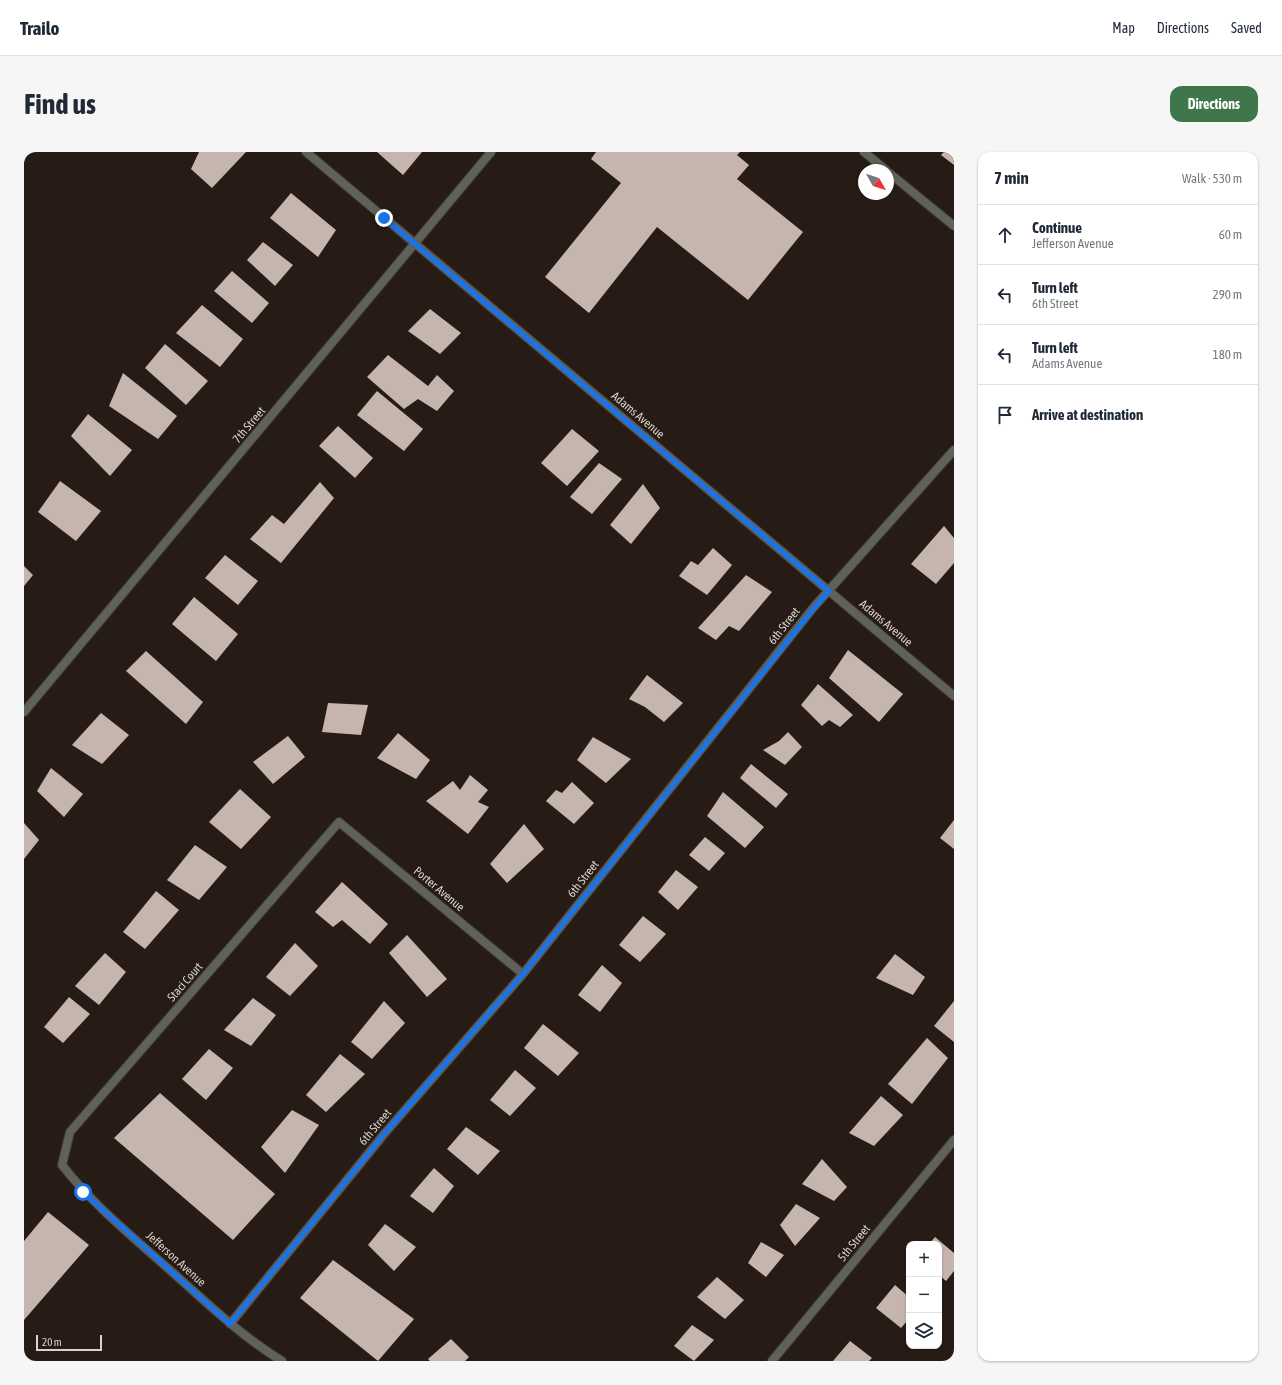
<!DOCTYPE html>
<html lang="en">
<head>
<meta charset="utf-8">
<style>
	:root { --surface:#fff; --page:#f6f6f7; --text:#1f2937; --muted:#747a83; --line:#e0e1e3; --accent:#3f764c }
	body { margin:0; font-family:"Asap Condensed",sans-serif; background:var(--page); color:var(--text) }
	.controls { position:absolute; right:12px; bottom:12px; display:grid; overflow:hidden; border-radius:8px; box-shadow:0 1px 3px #0004 }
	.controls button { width:36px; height:36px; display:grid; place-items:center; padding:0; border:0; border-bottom:1px solid var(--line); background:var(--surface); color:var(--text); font:20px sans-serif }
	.compass { position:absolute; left:834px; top:12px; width:36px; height:36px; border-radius:50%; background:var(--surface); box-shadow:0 1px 3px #0004; rotate:129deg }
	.scale { position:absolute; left:12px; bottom:10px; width:66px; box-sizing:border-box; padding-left:4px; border:2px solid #d9d2cd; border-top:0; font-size:11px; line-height:14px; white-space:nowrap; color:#d9d2cd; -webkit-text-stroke:3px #271c15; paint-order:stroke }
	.stop { position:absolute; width:12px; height:12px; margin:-9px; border:3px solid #1a73e8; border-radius:50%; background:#fff }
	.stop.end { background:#1a73e8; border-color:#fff; box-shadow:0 1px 4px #0008 }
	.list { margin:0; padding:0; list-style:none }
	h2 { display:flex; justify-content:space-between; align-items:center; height:52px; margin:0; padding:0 16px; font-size:17px }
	h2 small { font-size:13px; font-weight:400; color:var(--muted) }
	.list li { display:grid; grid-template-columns:26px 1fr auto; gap:12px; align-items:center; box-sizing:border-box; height:60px; padding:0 16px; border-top:1px solid var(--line) }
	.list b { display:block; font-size:15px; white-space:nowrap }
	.list p { margin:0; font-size:13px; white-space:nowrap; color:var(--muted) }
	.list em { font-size:13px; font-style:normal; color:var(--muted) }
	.icon { flex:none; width:22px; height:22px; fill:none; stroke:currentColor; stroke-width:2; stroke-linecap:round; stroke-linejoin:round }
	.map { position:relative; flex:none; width:930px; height:1209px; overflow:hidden; border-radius:12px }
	header { display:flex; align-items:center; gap:24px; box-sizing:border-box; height:56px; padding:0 20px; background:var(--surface); border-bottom:1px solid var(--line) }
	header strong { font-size:19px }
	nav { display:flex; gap:22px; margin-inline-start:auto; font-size:14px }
	.intro { display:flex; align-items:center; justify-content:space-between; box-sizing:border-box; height:96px; padding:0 24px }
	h1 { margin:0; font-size:28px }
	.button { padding:10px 18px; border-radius:12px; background:var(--accent); color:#fff; font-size:14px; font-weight:700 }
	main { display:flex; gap:24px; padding:0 24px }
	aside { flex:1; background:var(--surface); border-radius:12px; box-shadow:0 1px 3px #0004 }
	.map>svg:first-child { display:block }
</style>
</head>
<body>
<header>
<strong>Trailo</strong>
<nav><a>Map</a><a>Directions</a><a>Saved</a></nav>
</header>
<div class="intro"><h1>Find us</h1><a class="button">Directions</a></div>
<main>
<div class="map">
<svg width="930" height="1209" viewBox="0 0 930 1209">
	<rect width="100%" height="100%" fill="#271c15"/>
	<path fill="#c6b4af" d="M175,0H222L188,36L167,17Z
		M353,0H398L379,23Z
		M572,0H716L713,3L725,13L713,27L779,80L724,148L633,75L565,161L521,125L597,31L567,7Z
		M920,0H930V13L917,3Z
		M267,41L312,78L294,105L246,66Z
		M239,90L269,113L251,134L223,108Z
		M208,119L245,151L228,171L190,139Z
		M178,153L219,187L196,215L152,181Z
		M406,157L437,181L416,202L384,179Z
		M141,192L184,229L162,253L121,216Z
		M364,203L404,234L413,223L430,239L413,259L394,247L380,257L343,225Z
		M99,221L153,264L134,287L85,254Z
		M353,239L399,277L380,299L333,263Z
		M64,262L108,298L86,324L47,284Z
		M314,274L349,306L331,326L295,294Z
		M548,277L575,299L543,334L517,311Z
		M575,311L598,327L568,362L546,345Z
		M36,329L77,359L52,389L14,360Z
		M296,330L310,346L257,411L226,387L248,363L260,372Z
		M619,332L636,356L607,392L586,373Z
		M920,374L930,386V411L912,432L887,412Z
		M689,396L708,413L683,443L655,424L667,409L674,413Z
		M201,403L234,429L214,453L181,426Z
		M0,414L9,423L0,434Z
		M722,423L748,440L715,479L705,474L692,488L674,476Z
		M170,445L214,482L192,509L148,472Z
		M824,498L879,542L855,570L805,526Z
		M122,499L179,550L162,572L102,519Z
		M623,523L659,551L640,570L621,555L605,547Z
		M794,532L829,563L816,575L805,568L798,574L777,553Z
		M304,551L344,553L337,583L298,580Z
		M77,561L105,583L78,612L48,593Z
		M764,580L778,595L761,613L739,598L755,589Z
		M374,581L406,608L392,627L353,606Z
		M264,584L281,605L249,632L229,610Z
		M569,585L607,607L582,631L553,608Z
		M727,612L764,642L752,656L716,626Z
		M27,616L59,642L40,665L13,639Z
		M446,623L464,638L454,650L465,655L444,682L402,649L429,629L436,638Z
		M548,630L570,651L550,672L522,649L532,638L538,641Z
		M216,637L247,665L217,697L185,670Z
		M699,640L740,675L721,696L683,664Z
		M930,668V697L916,686Z
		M0,671L15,688L0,707Z
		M500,672L520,697L483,731L466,712Z
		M681,685L701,701L685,719L665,703Z
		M171,693L203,715L175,748L143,728Z
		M652,718L674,735L654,758L634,740Z
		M318,730L364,772L346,792L318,768L309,775L291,760Z
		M132,739L155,758L121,797L99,780Z
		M619,764L642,782L616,810L595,793Z
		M383,783L423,827L403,845L365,801Z
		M271,791L294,814L266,844L242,825Z
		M81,801L102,820L75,853L51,834Z
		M871,802L901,825L889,843L852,826Z
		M578,813L598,831L576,860L554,843Z
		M45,845L66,862L39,891L20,875Z
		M229,846L252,863L227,894L200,878Z
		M360,849L381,871L348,907L327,890Z
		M930,849V890L910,874Z
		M519,872L555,901L534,924L500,896Z
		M903,886L924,906L888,952L864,932Z
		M185,897L209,916L182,948L158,927Z
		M316,902L341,922L302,960L282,943Z
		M491,918L512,936L486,964L466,948Z
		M136,941L251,1042L209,1088L90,986Z
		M857,944L879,963L850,994L825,981Z
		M268,958L295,973L261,1021L237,995Z
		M442,975L476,999L454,1023L423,997Z
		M798,1007L823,1035L810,1049L778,1032Z
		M410,1016L430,1034L409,1061L386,1044Z
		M772,1052L796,1066L771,1094L756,1073Z
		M24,1060L65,1093L0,1168V1089Z
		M361,1072L392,1095L370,1119L344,1093Z
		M911,1085L930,1101V1119L922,1129L915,1123V1092H905Z
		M737,1090L760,1103L742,1125L724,1111Z
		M309,1108L390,1167L354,1209L276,1146Z
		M693,1125L720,1148L701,1167L673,1145Z
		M871,1133L885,1145V1167L877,1176L852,1156Z
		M668,1173L690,1188L670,1209L650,1194Z
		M427,1187L445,1205L441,1209H406L404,1207Z
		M826,1189L848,1206L845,1209H809Z"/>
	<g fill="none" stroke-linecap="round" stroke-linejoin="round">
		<g stroke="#433932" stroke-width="10">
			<path id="minor" d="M282,0L930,544
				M840,0L862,18
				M864,20L930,74
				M206,1172L361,981L499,822L789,456L930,298
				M258,1209C217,1184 183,1151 147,1119C109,1085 69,1053 38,1013L46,980L315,670L499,822
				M748,1209L930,988"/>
		</g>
		<g stroke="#433932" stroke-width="10">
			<path id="tertiary" d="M0,560L467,0"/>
		</g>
		<use href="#minor" stroke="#5f615b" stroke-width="8"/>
		<use href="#tertiary" stroke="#5f615b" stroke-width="8"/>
	</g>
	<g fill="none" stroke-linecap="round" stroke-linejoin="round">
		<path stroke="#1a73e8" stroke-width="5" d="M59,1040L206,1172L361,981L499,822L790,456L805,439L360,66"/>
	</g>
	<g text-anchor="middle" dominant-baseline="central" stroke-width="4" stroke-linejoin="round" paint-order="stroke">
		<g font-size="12" fill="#d9d2cd" stroke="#271c15">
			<text transform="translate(614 263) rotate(40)">Adams Avenue</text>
			<text transform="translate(225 273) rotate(-50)">7th Street</text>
			<text transform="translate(862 471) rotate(40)">Adams Avenue</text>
			<text transform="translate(760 474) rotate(-52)">6th Street</text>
			<text transform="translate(559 727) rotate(-52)">6th Street</text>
			<text transform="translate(415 737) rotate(40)">Porter Avenue</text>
			<text transform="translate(161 830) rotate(-49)">Staci Court</text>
			<text transform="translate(351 975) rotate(-50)">6th Street</text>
			<text transform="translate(830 1091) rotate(-51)">5th Street</text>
			<text transform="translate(152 1107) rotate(42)">Jefferson Avenue</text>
		</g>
	</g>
</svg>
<div class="controls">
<button>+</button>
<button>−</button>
<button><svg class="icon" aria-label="layers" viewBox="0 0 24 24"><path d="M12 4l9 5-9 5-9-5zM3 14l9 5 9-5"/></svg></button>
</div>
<svg class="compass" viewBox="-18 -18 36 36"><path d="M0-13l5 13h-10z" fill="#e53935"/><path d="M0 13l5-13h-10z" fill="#747a83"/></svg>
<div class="scale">20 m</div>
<div class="stop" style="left:59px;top:1040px"></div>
<div class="stop end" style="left:360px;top:66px"></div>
</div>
<aside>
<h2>7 min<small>Walk · 530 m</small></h2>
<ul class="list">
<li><svg class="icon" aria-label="ahead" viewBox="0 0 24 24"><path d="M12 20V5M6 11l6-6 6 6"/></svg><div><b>Continue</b><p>Jefferson Avenue</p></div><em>60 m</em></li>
<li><svg class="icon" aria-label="left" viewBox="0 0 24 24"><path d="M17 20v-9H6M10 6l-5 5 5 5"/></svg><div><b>Turn left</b><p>6th Street</p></div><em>290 m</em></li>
<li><svg class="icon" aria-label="left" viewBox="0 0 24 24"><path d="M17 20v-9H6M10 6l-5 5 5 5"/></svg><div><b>Turn left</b><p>Adams Avenue</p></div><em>180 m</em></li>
<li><svg class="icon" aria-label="arrive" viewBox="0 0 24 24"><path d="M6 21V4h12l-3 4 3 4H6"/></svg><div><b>Arrive at destination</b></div></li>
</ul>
</aside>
</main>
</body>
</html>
